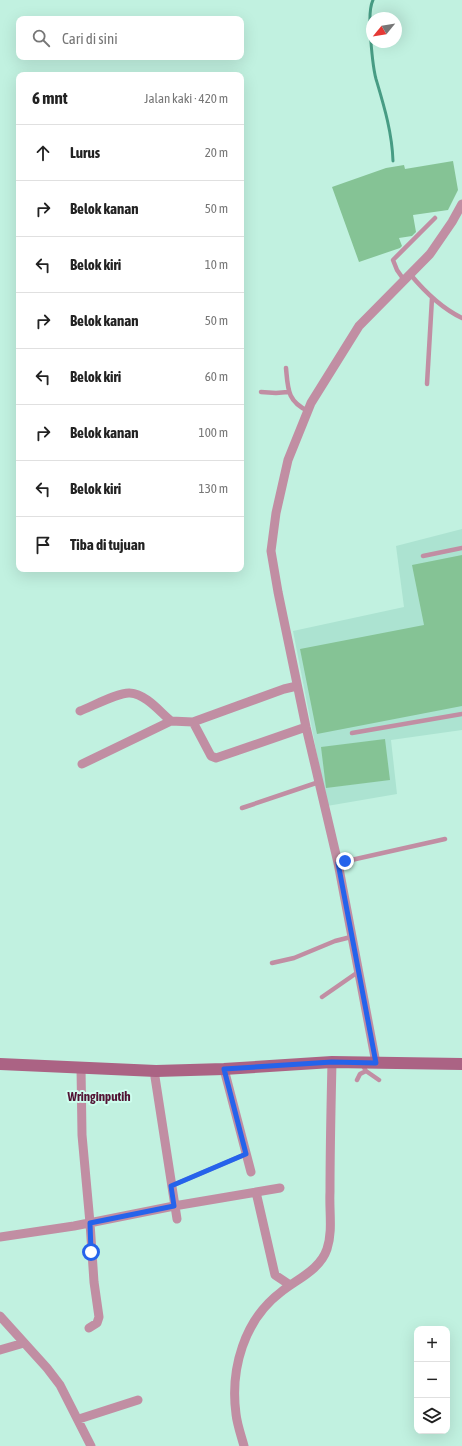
<!DOCTYPE html>
<html lang="id">
<head>
<meta charset="utf-8">
<style>
	:root { --surface:#fff; --page:#f2f2f2; --text:#222; --muted:#767676; --line:#e0e0e0 }
	body { margin:0; font-family:"Asap Condensed",sans-serif; background:var(--page); color:var(--text) }
	.controls { position:absolute; right:12px; bottom:12px; display:grid; overflow:hidden; border-radius:8px; box-shadow:0 4px 16px #0002 }
	.controls button { width:36px; height:36px; display:grid; place-items:center; padding:0; border:0; border-bottom:1px solid var(--line); background:var(--surface); color:var(--text); font:20px sans-serif }
	.compass { position:absolute; left:366px; top:12px; width:36px; height:36px; border-radius:50%; background:var(--surface); box-shadow:0 4px 16px #0002; rotate:240deg }
	.stop { position:absolute; width:12px; height:12px; margin:-9px; border:3px solid #2563eb; border-radius:50%; background:#fff }
	.stop.end { background:#2563eb; border-color:#fff; box-shadow:0 1px 4px #0008 }
	.list { margin:0; padding:0; list-style:none }
	h2 { display:flex; justify-content:space-between; align-items:center; height:52px; margin:0; padding:0 16px; font-size:17px }
	h2 small { font-size:13px; font-weight:400; color:var(--muted) }
	.list li { display:grid; grid-template-columns:26px 1fr auto; gap:12px; align-items:center; box-sizing:border-box; height:56px; padding:0 16px; border-top:1px solid var(--line) }
	.list b { display:block; font-size:15px; white-space:nowrap }
	.list em { font-size:13px; font-style:normal; color:var(--muted) }
	.icon { flex:none; width:22px; height:22px; fill:none; stroke:currentColor; stroke-width:2; stroke-linecap:round; stroke-linejoin:round }
	.map { position:relative; flex:none; width:462px; height:1446px; overflow:hidden }
	.search { position:absolute; background:var(--surface); box-shadow:0 4px 16px #0002; left:16px; top:16px; width:228px; height:44px; display:flex; align-items:center; gap:10px; box-sizing:border-box; padding:0 14px; border-radius:8px; color:var(--muted); font-size:15px }
	.panel { position:absolute; background:var(--surface); box-shadow:0 4px 16px #0002; left:16px; top:72px; width:228px; height:500px; border-radius:8px }
	.map>svg:first-child { display:block }
</style>
</head>
<body>
<div class="map">
<svg width="462" height="1446" viewBox="0 0 462 1446">
	<rect width="100%" height="100%" fill="#c1f1e0"/>
	<path fill="#ace3d1" d="M462,529V730L391,740L397,794L327,806L293,631L404,607L396,546Z"/>
	<g fill="none" stroke-linecap="round" stroke-linejoin="round">
		<path stroke="#479c84" stroke-width="3" d="M373,0C369,8 370,18 370,27C371,44 372,64 376,79C384,106 392,132 393,161"/>
	</g>
	<path fill="#85c395" d="M453,161L458,190L448,210L413,215L416,232L412,236L399,238L402,246L400,248L359,262L332,187L386,168L404,165L405,169Z
		M462,555V706L317,734L300,649L424,625L412,565Z
		M385,739L390,780L326,788L321,747Z"/>
	<g fill="none" stroke-linecap="round" stroke-linejoin="round">
		<path stroke="#c18ea3" stroke-width="4.5" d="M410,274C425,292 441,308 462,318
			M404,280L397,270L393,260L435,218
			M286,368C288,389 287,401 308,411
			M427,384L432,298
			M261,392L276,393L288,392
			M423,556L462,548
			M352,733L462,714
			M242,808L319,782
			M338,863L445,839
			M272,963L294,958L335,941L351,937
			M322,997L358,972
			M362,1064L366,1071L379,1080
			M357,1080L360,1074L366,1071
			M171,1186L246,1154"/>
		<path stroke="#c18ea3" stroke-width="9" d="M80,711C91,707 119,692 130,693C146,694 160,712 171,721
			M193,722L211,756L216,758L306,727
			M82,764L171,721L193,722L284,689L297,686
			M376,1063L338,863L306,727L278,592L271,551L276,513L288,460L311,403L359,326L430,254L452,222L462,204
			M81,1067L82,1135L90,1223L94,1282L99,1317L97,1323L89,1328
			M224,1069L251,1172
			M156,1071L155,1077L177,1219
			M256,1192L275,1275L290,1285
			M0,1237L74,1226L174,1206L280,1188
			M0,1316L47,1368L60,1385L91,1446
			M0,1350L24,1343
			M79,1419L138,1400
			M244,1446C241,1435 237,1424 236,1414C230,1369 244,1320 281,1292C297,1279 320,1270 327,1249C333,1231 329,1211 330,1192C330,1149 331,1106 332,1062"/>
		<path stroke="#ab6384" stroke-width="12" d="M0,1064L156,1071L224,1069L332,1062L462,1064"/>
	</g>
	<g fill="none" stroke-linecap="round" stroke-linejoin="round">
		<path stroke="#2563eb" stroke-width="5" d="M91,1252L90,1223L174,1206L171,1186L246,1154L224,1069L332,1062L376,1063L338,863L345,861"/>
	</g>
	<g text-anchor="middle" dominant-baseline="central" stroke-width="4" stroke-linejoin="round" paint-order="stroke">
		<g font-size="13" font-weight="bold" fill="#521334" stroke="#cefeee">
			<text x="99" y="1096">Wringinputih</text>
		</g>
	</g>
</svg>
<div class="controls">
<button>+</button>
<button>−</button>
<button><svg class="icon" aria-label="layers" viewBox="0 0 24 24"><path d="M12 4l9 5-9 5-9-5zM3 14l9 5 9-5"/></svg></button>
</div>
<svg class="compass" viewBox="-18 -18 36 36"><path d="M0-13l5 13h-10z" fill="#e53935"/><path d="M0 13l5-13h-10z" fill="#767676"/></svg>
<div class="stop" style="left:91px;top:1252px"></div>
<div class="stop end" style="left:345px;top:861px"></div>
<div class="search"><svg class="icon" aria-label="search" viewBox="0 0 24 24"><circle cx="10" cy="10" r="6"/><path d="M15 15l6 6"/></svg>Cari di sini</div>
<section class="panel">
<h2>6 mnt<small>Jalan kaki · 420 m</small></h2>
<ul class="list">
<li><svg class="icon" aria-label="ahead" viewBox="0 0 24 24"><path d="M12 20V5M6 11l6-6 6 6"/></svg><div><b>Lurus</b></div><em>20 m</em></li>
<li><svg class="icon" aria-label="right" viewBox="0 0 24 24"><path d="M7 20v-9h11M14 6l5 5-5 5"/></svg><div><b>Belok kanan</b></div><em>50 m</em></li>
<li><svg class="icon" aria-label="left" viewBox="0 0 24 24"><path d="M17 20v-9H6M10 6l-5 5 5 5"/></svg><div><b>Belok kiri</b></div><em>10 m</em></li>
<li><svg class="icon" aria-label="right" viewBox="0 0 24 24"><path d="M7 20v-9h11M14 6l5 5-5 5"/></svg><div><b>Belok kanan</b></div><em>50 m</em></li>
<li><svg class="icon" aria-label="left" viewBox="0 0 24 24"><path d="M17 20v-9H6M10 6l-5 5 5 5"/></svg><div><b>Belok kiri</b></div><em>60 m</em></li>
<li><svg class="icon" aria-label="right" viewBox="0 0 24 24"><path d="M7 20v-9h11M14 6l5 5-5 5"/></svg><div><b>Belok kanan</b></div><em>100 m</em></li>
<li><svg class="icon" aria-label="left" viewBox="0 0 24 24"><path d="M17 20v-9H6M10 6l-5 5 5 5"/></svg><div><b>Belok kiri</b></div><em>130 m</em></li>
<li><svg class="icon" aria-label="arrive" viewBox="0 0 24 24"><path d="M6 21V4h12l-3 4 3 4H6"/></svg><div><b>Tiba di tujuan</b></div></li>
</ul>
</section>
</div>
</body>
</html>
